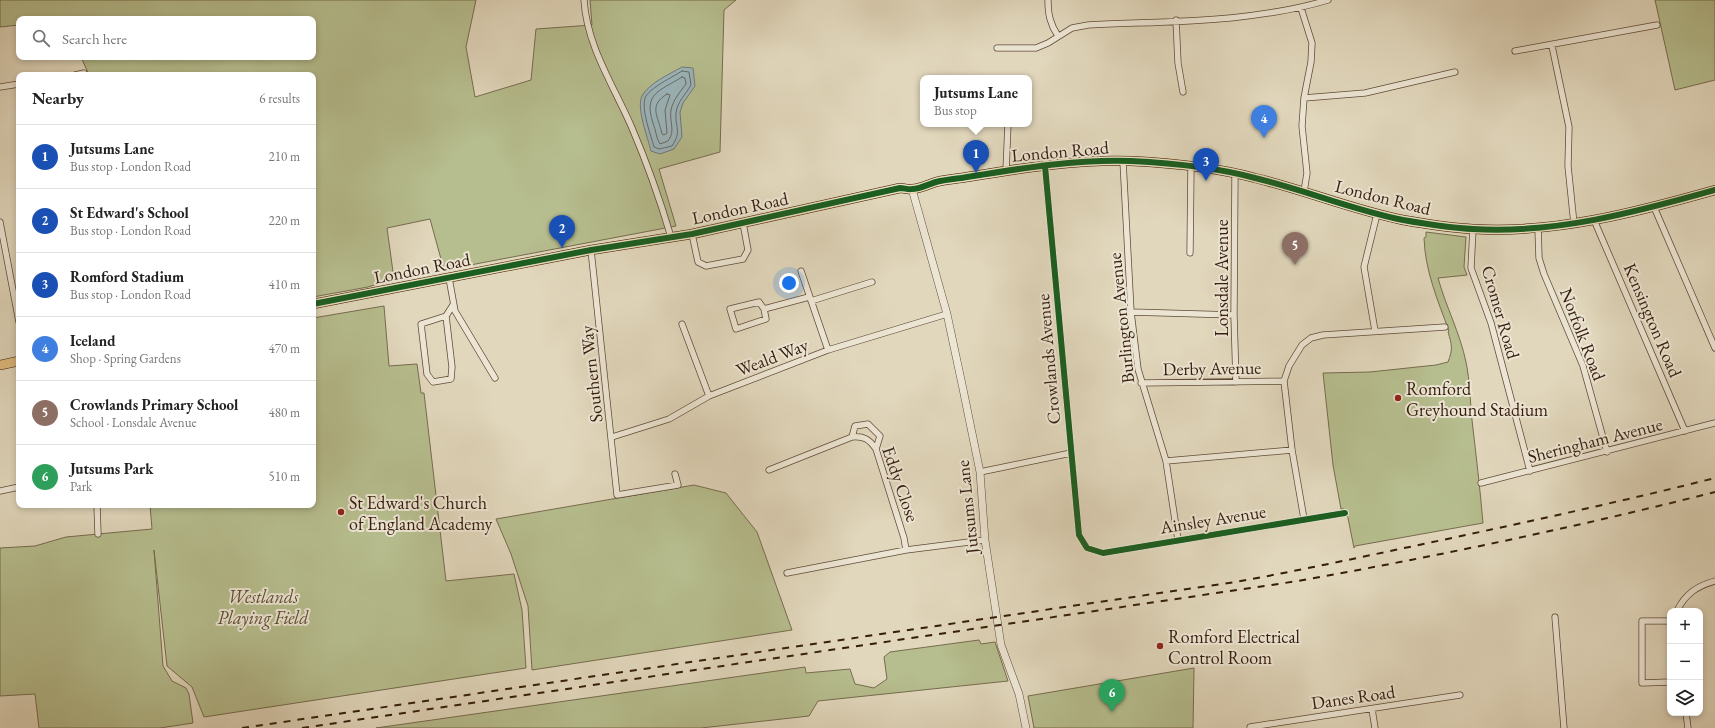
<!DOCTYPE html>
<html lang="en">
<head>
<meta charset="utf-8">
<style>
	:root { --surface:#fff; --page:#f6f6f6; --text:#222; --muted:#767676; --line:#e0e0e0; --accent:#8f2418 }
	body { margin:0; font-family:"EB Garamond",serif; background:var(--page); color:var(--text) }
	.controls { position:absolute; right:12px; bottom:12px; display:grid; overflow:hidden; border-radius:8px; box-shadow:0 2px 6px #0003 }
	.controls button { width:36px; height:36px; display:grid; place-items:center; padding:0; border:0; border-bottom:1px solid var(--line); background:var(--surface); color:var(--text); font:20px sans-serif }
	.you { position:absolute; left:789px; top:283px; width:14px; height:14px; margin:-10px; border:3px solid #fff; border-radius:50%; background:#1a73e8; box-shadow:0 0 0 6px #1a73e833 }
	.badge { display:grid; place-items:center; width:26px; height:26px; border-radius:50%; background:var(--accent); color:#fff; font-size:13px; font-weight:700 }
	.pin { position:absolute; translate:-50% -33px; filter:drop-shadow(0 1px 2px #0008) }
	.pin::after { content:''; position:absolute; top:21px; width:14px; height:12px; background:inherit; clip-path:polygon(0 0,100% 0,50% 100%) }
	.popup { position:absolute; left:920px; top:75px; width:112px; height:52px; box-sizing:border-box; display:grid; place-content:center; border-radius:8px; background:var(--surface); filter:drop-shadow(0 1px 3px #0005); font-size:13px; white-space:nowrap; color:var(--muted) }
	.popup b { font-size:15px; color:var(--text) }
	.popup::after { content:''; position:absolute; left:50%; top:100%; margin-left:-8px; border:8px solid transparent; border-top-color:var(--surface) }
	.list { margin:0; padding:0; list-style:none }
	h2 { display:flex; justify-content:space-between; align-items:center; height:52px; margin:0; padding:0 16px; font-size:17px }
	h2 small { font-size:13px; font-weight:400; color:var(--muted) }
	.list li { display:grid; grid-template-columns:26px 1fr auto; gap:12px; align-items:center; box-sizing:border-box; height:64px; padding:0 16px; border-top:1px solid var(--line) }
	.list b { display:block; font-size:15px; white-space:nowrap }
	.list p { margin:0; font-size:13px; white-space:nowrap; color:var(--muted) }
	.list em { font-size:13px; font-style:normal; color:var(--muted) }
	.icon { flex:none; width:22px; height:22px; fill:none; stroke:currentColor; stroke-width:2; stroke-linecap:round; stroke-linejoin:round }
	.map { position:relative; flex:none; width:1715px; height:728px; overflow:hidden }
	.search { position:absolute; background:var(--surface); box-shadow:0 2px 6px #0003; left:16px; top:16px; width:300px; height:44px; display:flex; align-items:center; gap:10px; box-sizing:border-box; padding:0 14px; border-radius:8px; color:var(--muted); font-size:15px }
	.panel { position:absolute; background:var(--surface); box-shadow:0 2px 6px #0003; left:16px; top:72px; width:300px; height:436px; border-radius:8px }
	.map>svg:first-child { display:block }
</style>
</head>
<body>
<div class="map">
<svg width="1715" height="728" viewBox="0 0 1715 728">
	<rect width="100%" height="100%" fill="#e1d7bc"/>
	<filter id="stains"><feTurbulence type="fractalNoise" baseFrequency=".005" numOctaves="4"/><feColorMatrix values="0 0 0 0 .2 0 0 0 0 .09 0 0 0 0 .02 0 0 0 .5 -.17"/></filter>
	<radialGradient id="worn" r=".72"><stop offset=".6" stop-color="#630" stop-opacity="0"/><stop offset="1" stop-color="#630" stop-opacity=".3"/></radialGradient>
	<path fill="#b6bd8e" stroke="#766c4e" d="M0,0H476L466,47L475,97L531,80L536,29L592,25L590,0H736L724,10L720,152L659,169L676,226L444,270L430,219L387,228L394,279L368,287L313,297V75H89L81,57H313V19H19V25L0,27Z
		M1655,0H1715V80L1675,90Z
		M1426,232L1466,237L1464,267L1467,275L1438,278C1446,307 1460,333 1466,362C1470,381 1470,401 1472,420C1476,455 1480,488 1483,523L1355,546L1354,548L1348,518L1344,509H1341L1333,465L1323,373L1370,372L1436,365L1448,362C1453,349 1452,345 1448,332L1449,331C1438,301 1425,271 1424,238L1426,237Z
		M384,306L389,366L417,364L421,393H424L446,581L514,574L522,610L526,668L204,717L192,687L167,666L154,550L163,666L172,681L186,688L189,694L193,723L160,728H39L35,694L0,696V548L35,546L66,537L152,529L150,505H313V318Z
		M694,485L726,493L757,532L792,630L532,670L528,606L511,554L496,519Z
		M979,640L981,644L995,642L1008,681L818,701L809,716L701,728H376L805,667L806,673L850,669L855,684L874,688L887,679L884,657L890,652Z
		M1194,668L1193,728H1034L1028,696Z"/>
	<path fill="#9bb6bd" stroke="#727877" d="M682,67L693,68L695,86L683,103L680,112L682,137L674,149L660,154L651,151C648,138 636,108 642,96C649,83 670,74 682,67Z"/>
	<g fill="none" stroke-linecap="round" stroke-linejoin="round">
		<path stroke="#686965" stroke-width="1" d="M682,71L689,72L691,85C686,94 677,102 676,113C675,128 682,131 672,146L659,149L654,147C651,135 641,110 645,98C649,88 673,77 682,71Z
			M682,77L685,78L686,84C680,92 673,100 671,110C669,122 676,131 668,141L660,144C656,138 656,130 653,123C643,93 660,91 682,77Z
			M667,94L670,95L665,110L667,133L664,135L662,134C658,115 648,106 667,94Z"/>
		<g stroke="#604b39" stroke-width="7">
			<path id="minor" d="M584,0C587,47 614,86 632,128C647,163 660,200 671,237
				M1048,0C1048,14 1050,24 1058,36
				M1301,8L1312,43L1311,62L1304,98L1302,126L1307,173L1304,192
				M1176,20L1178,63L1183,92
				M1552,46L1569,127L1568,166L1574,224
				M997,48H1036L1048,43L1072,28L1088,25C1168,21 1251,23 1328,0
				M1515,51L1657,25
				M75,75L84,73
				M0,87L19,84
				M1304,98L1365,93L1455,72
				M1123,161L1131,312L1138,369L1166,461L1178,540
				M1045,166L1079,535L1087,548L1103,553L1345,513
				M1006,171L1008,124
				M1235,173L1234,315L1236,382
				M1654,207L1715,348
				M1594,220L1685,431
				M0,222L19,322
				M1538,227L1539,258L1544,274L1583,366L1607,452
				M1473,229L1471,268L1491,323L1530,471
				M692,234L698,262L706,266L743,259L748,250L743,223
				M591,250L617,495L678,485L675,474
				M1190,253L1191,167
				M801,271L828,350
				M449,278L455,311L495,378
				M811,301L872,282
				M764,309L759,302L730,309L736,329L766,319L764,309L809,297
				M1131,312L1234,315
				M446,316L421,324L427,374L433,382L451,379L452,367L446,316L453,305
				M682,324L709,396
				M1375,331L1364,267L1377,214
				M1141,383L1284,381
				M612,437L669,419L709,396L828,350L947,314
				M852,437L855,426L868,424L880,436L876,449
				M1166,461L1292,450
				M769,470L852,437C864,436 869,439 876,449L904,538L906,550
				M980,472L1071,453
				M1481,483L1715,423
				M0,491L19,487
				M97,505L98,534
				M1304,519L1292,450L1284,381L1289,366L1302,345L1311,338L1323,335L1445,327
				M787,573L906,550L985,540
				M1677,611C1685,594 1697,586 1715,581
				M1555,617L1564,728
				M1670,621H1642V683L1670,682
				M1372,709L1375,728
				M1686,713L1688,728
				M1250,728V727L1460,695"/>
		</g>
		<g stroke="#604b39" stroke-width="8">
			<path id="tertiary" d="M912,189L947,314L963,389L980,472L985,540L1001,645L1019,694L1026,728"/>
		</g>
		<g stroke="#351c0d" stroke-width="10">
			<path id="primary" d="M313,304L591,250L692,234L900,188C904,188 909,190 912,189C920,189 929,184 936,182C944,180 953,179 961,178C1017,169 1074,159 1131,161C1172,163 1215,167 1255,178C1305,190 1353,210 1403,220C1426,224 1450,228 1473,229C1555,234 1637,212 1715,190
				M0,365L19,361"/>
		</g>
		<use href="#minor" stroke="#ece5d3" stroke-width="5.5"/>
		<use href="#tertiary" stroke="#ece5d3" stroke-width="7"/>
		<use href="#primary" stroke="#e0bc7e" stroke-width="9"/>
		<path stroke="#351c0d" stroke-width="2" stroke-dasharray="7 7" stroke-linecap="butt" d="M242,728L1235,582C1308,569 1380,553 1452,538C1540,519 1628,500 1715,478
			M302,728L1298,581C1438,556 1577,527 1715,492"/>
		<g stroke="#ece5d3" stroke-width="8">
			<path id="cycleway" d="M1045,166L1079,535L1087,548L1103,553L1345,513
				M313,304L591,250L692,234L900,188C904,188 909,190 912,189C920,189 929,184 936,182C944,180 953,179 961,178C1017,169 1074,159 1131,161C1172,163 1215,167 1255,178C1305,190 1353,210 1403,220C1426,224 1450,228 1473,229C1555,234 1637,212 1715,190"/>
		</g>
		<use href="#cycleway" stroke="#1b5e20" stroke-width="6"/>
	</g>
	<g fill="#8f2418" stroke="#ece5d3" stroke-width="1.5">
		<circle cx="1398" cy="398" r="4"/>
		<circle cx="341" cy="512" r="4"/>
		<circle cx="1160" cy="646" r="4"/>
	</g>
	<g text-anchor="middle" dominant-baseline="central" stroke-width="4" stroke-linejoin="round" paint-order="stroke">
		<g font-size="18" fill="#351c0d" stroke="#ece5d3">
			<text transform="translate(1060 151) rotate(-5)">London Road</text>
			<text transform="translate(1383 197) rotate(14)">London Road</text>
			<text transform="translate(740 208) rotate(-12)">London Road</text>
			<text transform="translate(422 268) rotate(-11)">London Road</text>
			<text transform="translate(1221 278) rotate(-90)">Lonsdale Avenue</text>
			<text transform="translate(1501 312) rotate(74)">Cromer Road</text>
			<text transform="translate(1121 318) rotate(-96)">Burlington Avenue</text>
			<text transform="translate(1653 320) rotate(67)">Kensington Road</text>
			<text transform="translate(1583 334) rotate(69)">Norfolk Road</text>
			<text transform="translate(772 357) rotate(-21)">Weald Way</text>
			<text transform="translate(1048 359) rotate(-95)">Crowlands Avenue</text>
			<text transform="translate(1212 368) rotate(-1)">Derby Avenue</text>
			<text transform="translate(591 374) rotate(-96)">Southern Way</text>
			<text transform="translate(1595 440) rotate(-14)">Sheringham Avenue</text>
			<text transform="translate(901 484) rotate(71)">Eddy Close</text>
			<text transform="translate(967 507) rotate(-96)">Jutsums Lane</text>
			<text transform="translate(1213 519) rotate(-9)">Ainsley Avenue</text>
			<text transform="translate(1353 697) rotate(-8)">Danes Road</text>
		</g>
		<g font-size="18" fill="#351c0d" stroke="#ece5d3" text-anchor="start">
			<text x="1406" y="388">Romford<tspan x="1406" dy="21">Greyhound Stadium</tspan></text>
			<text x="349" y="502">St Edward's Church<tspan x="349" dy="21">of England Academy</tspan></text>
			<text x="1168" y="636">Romford Electrical<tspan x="1168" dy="21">Control Room</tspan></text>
		</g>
		<g font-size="18" font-style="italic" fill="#5c4c34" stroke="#ece5d3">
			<text x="263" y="596">Westlands<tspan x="263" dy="21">Playing Field</tspan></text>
		</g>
	</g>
	<rect width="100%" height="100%" filter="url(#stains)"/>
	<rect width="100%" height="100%" fill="url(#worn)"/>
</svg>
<div class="controls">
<button>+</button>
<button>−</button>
<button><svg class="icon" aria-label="layers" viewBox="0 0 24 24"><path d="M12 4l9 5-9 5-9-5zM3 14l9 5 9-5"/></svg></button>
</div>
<div class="you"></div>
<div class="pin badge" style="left:976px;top:173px;background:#1a4fb4">1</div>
<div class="popup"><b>Jutsums Lane</b>Bus stop</div>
<div class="pin badge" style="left:562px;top:248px;background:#1a4fb4">2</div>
<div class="pin badge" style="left:1206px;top:181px;background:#1a4fb4">3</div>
<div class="pin badge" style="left:1264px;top:138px;background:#3f7fe0">4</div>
<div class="pin badge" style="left:1295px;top:265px;background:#8d6e63">5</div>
<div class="pin badge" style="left:1112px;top:712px;background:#2e9e5b">6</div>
<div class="search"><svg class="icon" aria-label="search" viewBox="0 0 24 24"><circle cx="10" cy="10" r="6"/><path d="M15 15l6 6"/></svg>Search here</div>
<section class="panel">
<h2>Nearby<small>6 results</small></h2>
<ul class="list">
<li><span class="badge" style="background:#1a4fb4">1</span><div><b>Jutsums Lane</b><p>Bus stop · London Road</p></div><em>210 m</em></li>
<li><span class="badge" style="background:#1a4fb4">2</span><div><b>St Edward's School</b><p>Bus stop · London Road</p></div><em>220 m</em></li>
<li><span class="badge" style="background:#1a4fb4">3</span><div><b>Romford Stadium</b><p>Bus stop · London Road</p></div><em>410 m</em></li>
<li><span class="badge" style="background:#3f7fe0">4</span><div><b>Iceland</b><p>Shop · Spring Gardens</p></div><em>470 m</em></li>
<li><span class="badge" style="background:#8d6e63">5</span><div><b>Crowlands Primary School</b><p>School · Lonsdale Avenue</p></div><em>480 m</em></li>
<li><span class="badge" style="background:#2e9e5b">6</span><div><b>Jutsums Park</b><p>Park</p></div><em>510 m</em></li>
</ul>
</section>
</div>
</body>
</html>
